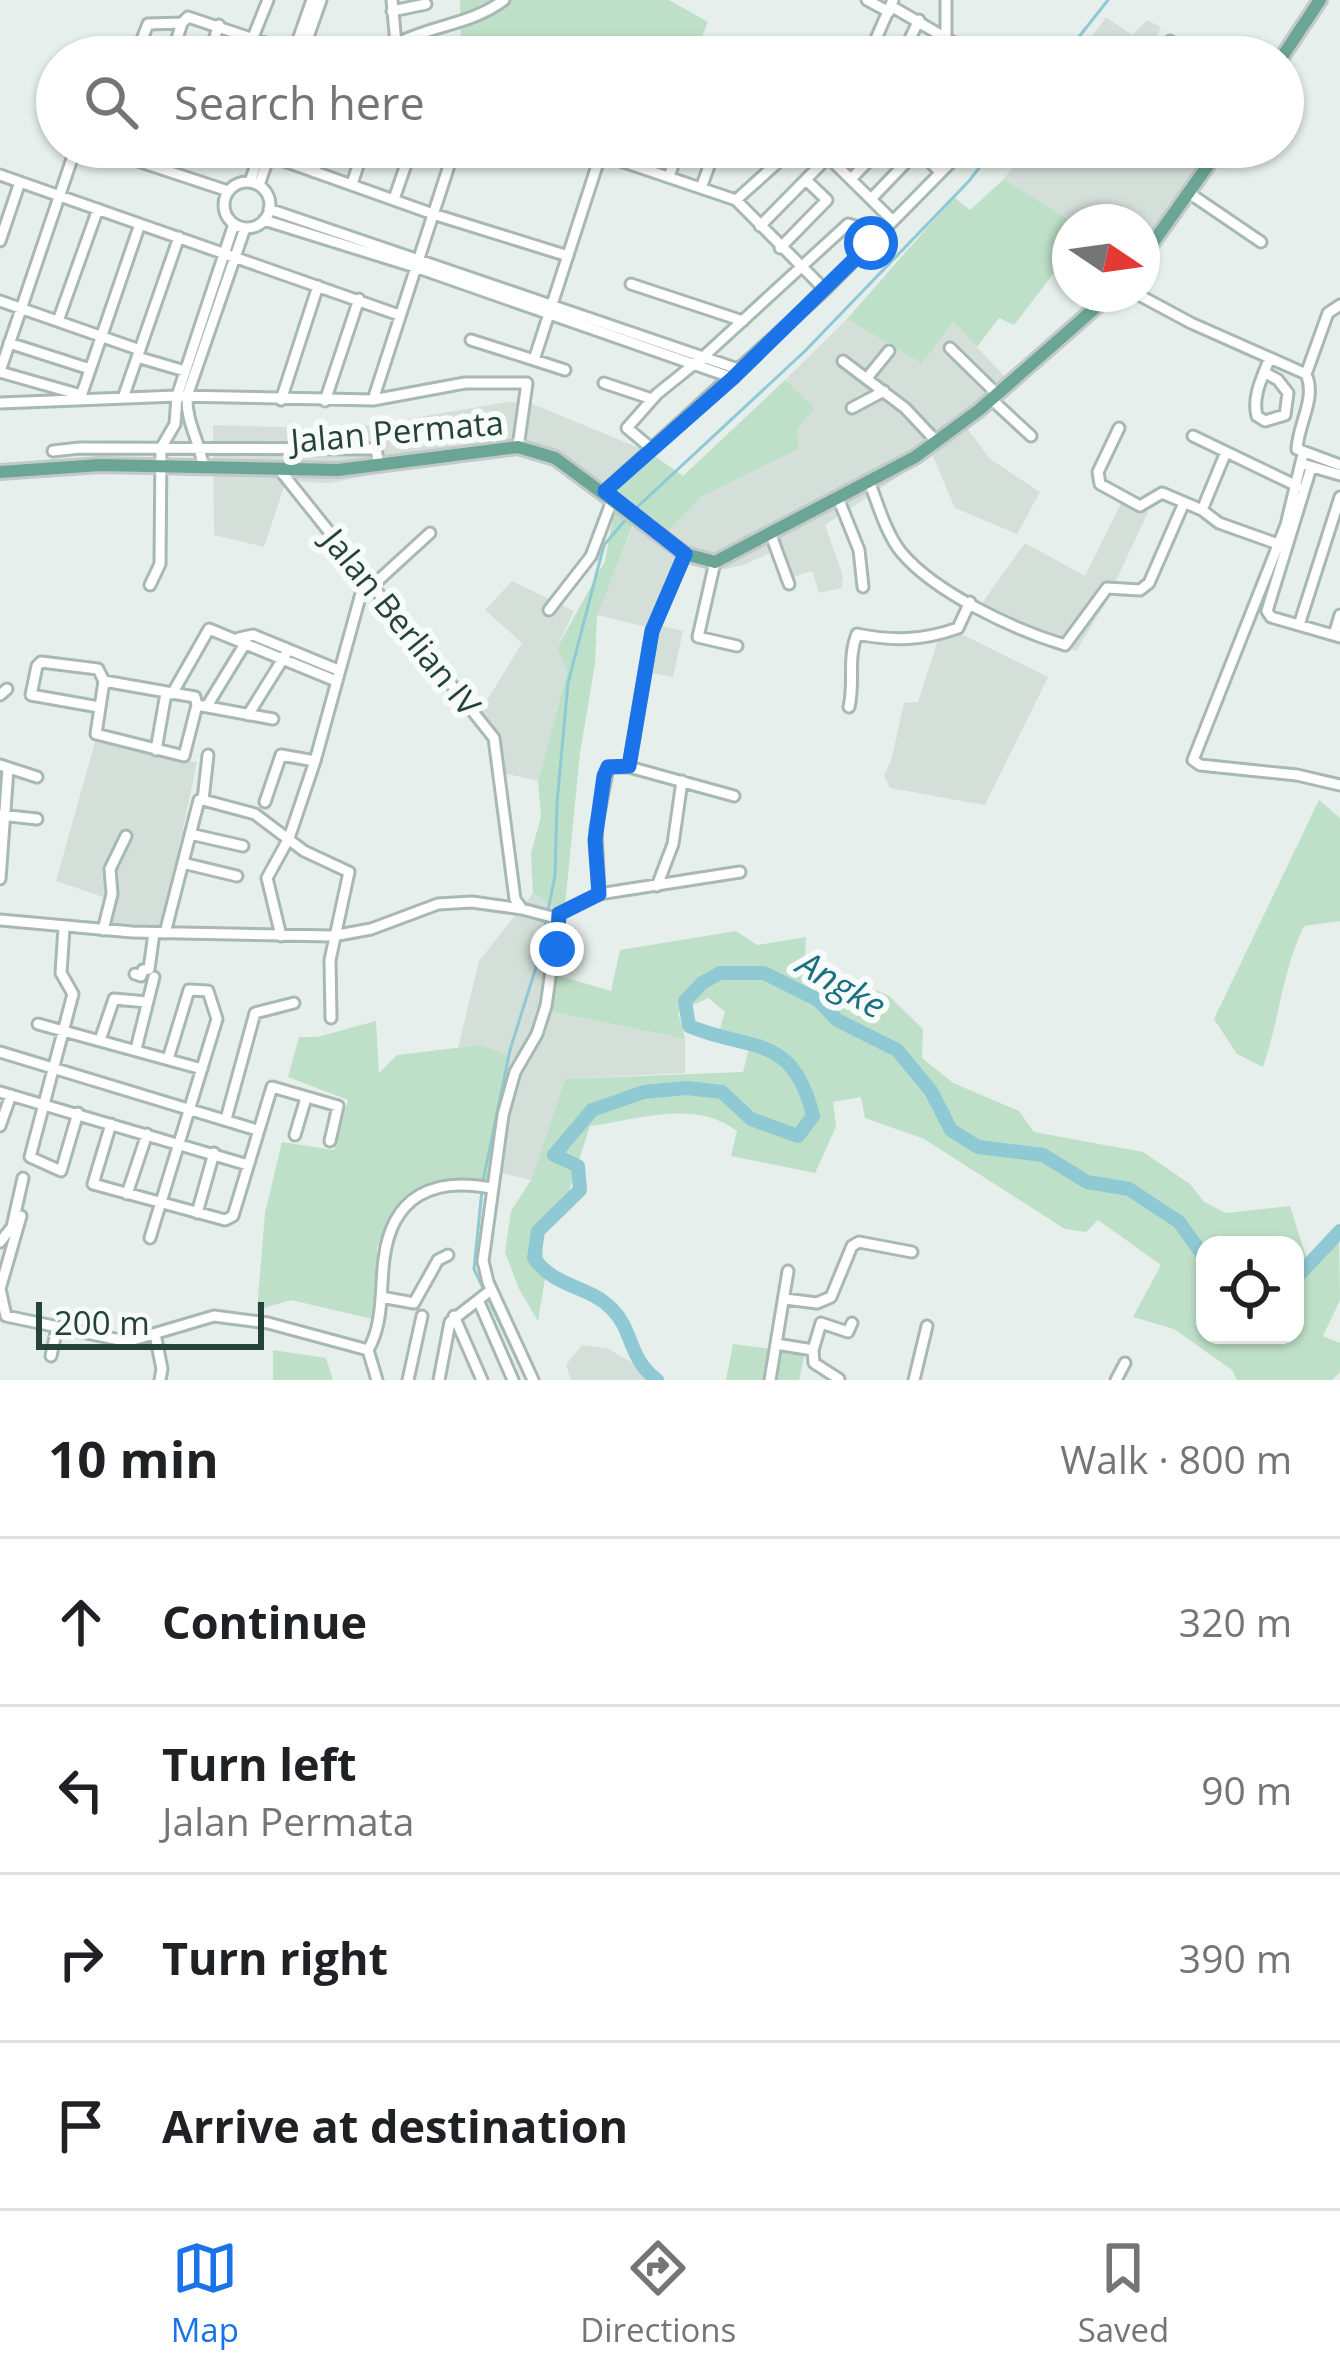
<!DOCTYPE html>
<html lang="en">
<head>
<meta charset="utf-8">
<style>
	:root { --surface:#fff; --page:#f2f2f2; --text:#202124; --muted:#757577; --line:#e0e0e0; --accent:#1a73e8 }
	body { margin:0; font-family:"Open Sans",sans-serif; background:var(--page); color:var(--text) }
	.controls { position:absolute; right:36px; bottom:36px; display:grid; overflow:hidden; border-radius:24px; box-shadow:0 3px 9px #0004 }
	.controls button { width:108px; height:108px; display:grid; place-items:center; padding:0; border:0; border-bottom:3px solid var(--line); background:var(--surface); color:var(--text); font:60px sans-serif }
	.compass { position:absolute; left:1052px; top:204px; width:108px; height:108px; border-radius:50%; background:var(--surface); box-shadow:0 3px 9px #0004; rotate:103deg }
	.scale { position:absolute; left:36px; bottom:30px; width:228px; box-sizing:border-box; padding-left:12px; border:6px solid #24423a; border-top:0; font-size:33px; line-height:42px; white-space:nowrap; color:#24423a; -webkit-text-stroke:9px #f7fbf9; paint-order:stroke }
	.stop { position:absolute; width:36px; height:36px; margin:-27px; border:9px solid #1a73e8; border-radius:50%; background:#fff }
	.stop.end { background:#1a73e8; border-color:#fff; box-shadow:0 3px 12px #0008 }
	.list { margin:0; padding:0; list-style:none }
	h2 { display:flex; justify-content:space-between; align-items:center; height:156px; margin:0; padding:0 48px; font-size:51px }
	h2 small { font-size:39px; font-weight:400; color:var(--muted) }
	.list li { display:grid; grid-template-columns:78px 1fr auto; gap:36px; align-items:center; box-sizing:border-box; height:168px; padding:0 48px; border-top:3px solid var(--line) }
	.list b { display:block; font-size:45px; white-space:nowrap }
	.list p { margin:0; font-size:39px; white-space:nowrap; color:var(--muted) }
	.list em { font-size:39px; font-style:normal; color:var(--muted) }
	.icon { flex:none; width:66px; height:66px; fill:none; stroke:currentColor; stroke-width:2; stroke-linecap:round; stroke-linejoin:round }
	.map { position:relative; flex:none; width:1340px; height:1380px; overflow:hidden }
	.search { position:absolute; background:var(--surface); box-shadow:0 3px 9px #0004; left:36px; right:36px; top:36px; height:132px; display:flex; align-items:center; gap:30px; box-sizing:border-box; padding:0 42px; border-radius:66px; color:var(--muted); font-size:45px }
	.sheet { height:828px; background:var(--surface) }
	nav { display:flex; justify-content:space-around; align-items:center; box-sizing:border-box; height:168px; border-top:3px solid var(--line); background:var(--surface); font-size:33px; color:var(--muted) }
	nav a { display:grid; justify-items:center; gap:6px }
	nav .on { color:var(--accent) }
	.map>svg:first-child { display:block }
</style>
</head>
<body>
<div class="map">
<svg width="1340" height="1380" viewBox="0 0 1340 1380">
	<rect width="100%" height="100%" fill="#e6efeb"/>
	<path fill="#d4dfda" d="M1106,17L1132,35L1147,20L1161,27L1147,57H1077Z
		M1027,147H1216L1158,234L1126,212L1119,222H1072L1004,179Z
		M847,319L922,364L953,322L1012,384L963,423L990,459L1040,492L1017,534L955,508L932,454L825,525L843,576L842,588L819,593L812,571L789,578L778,549L744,565L710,572L685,560L659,625L683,631L673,677L646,672L655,629L597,615L634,524L660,538L701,497L799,449L797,429L815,408L785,380Z
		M507,402L530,403L649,452L599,496L548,459L514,454L454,458L330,483L286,481L264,547L214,535L213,425L349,429Z
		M1123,499L1148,512L1105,604L1076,651L980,606L1025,543L1085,576Z
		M512,581L574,611L557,648L567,670L538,781L499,772L491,737L477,717L522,643L485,610Z
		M957,632L1048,677L985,805L890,788L884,775L891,761L904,703L918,702L939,637Z
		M95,742L197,762L161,933L107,929L112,900L56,881Z
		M533,893L564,916L556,975L535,1008L685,1039V1073L565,1079L531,1180L494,1171L488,1156L509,1056L458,1048L479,961Z
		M582,1345L607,1348L661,1380H571L566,1365Z"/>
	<path fill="#bfe0c8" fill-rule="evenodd" d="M460,0H669L708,22L695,54L612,40L461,55Z
		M1004,179L1072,222L1070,252L1014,325L999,318L977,347L953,322L922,364L847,319L954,197L970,210Z
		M785,380L815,408L797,429L799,449L701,497L660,539L633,525L597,616L595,664L580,753L564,916L533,893L531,853L541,817L538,781L567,671L557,648L605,561L614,512L599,496L649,452L683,476Z
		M1319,800L1340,818V921L1304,926C1283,968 1279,1021 1263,1067L1237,1054L1214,1019Z
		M736,931L757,945L806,937L805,958L889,996L923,1029L922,1058L953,1083L1019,1111L1034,1132L1143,1152L1190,1184L1204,1202L1226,1213L1290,1206L1308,1263L1339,1232L1340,1300L1323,1336L1340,1343V1372L1332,1380H1237L1232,1370L1174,1329L1133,1317L1161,1265L1098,1220L1086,1232L1065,1229L924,1139L865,1118L861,1097L833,1102L836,1127L815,1173L731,1156L737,1131C696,1099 639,1119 590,1126L560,1219L541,1230L545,1279L538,1321L519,1289L505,1252L511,1211L531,1180L565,1079L743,1072L750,1045L718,1035L725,1012L708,998L678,1012L685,1039L534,1008L556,975L611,991L620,950ZM1205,1245H1295V1335H1205Z
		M376,1021L379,1073L397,1055L481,1045L509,1056L488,1156L494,1171L492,1187L431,1184L410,1199L377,1247L381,1321L291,1300L257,1310L265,1213L282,1142L334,1150L348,1100L288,1077L299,1037H317Z
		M733,1344L805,1353L799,1380H726Z
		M273,1350L326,1358L333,1380H273Z"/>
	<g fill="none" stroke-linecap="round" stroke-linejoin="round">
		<path stroke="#8ec9d4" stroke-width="3" d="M1063,57L1108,0
			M634,510L805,351L969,181L995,147
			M483,1181L510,1050L537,964L555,876L557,803L568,683L604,545L628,517
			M482,1190L474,1269L527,1380"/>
		<path stroke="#8ec9d4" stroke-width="14" d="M1295,1279L1340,1231
			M657,1380C627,1357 634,1331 612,1309C587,1284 556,1289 534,1258L538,1231L580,1190L578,1166L554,1155L592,1110L644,1092L687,1088L722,1092L751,1119L798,1136L813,1116C793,1032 750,1052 689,1026L685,1001L702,983L720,973H764L818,1000L837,1020L897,1050L931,1091L951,1130L978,1147L1043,1155L1087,1182L1129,1189L1179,1222L1205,1258"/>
		<g stroke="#a8b8b2" stroke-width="15">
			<path id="minor" d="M392,0L396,44L392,57
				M867,0L889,12
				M891,6L961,47L967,57
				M392,11L426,4
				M1170,41L1188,57
				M396,44C431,25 471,25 504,0
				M135,57L148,24L182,23L188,17L307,57
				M171,57L182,23
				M208,57L219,25
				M245,57L268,0
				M292,57L312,0
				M301,57L321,0
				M587,57L590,50
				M633,57L637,47
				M868,57L893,0
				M901,57L919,20
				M937,57L946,37V0
				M95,147L228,191
				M245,147L433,214L568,256
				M579,147L736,200L825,290
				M818,147L893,221
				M915,147L940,172
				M314,172L322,147
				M0,175L399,315
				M669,177L679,147
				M851,179L882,147
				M250,182L262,147
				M224 205a23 23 0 1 1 46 0a23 23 0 1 1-46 0Z
				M352,184L364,147
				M259,185L272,147
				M701,188L716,147
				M1189,193L1261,242
				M394,199L412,147
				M871,199L918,150
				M736,200L795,147
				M269,209L741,370
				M264,220L415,267L733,378
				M760,226L838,147
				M0,241L20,182
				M780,248L827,200L806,180
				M631,284L743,321
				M1137,294L1191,323L1306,374C1317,398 1298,424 1297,449L1340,465
				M0,301L140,350
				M58,321L98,209
				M471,340L534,360L603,147
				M9,343L90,369
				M950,348L997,394
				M137,357L185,371
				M534,360L565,370
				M843,361L905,408L937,442
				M0,371L76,147
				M0,372L81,395
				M1264,372L1278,380L1288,393L1285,415L1265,421L1257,416C1252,397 1262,378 1269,360
				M1306,374L1328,313L1340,305
				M867,378L889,351
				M604,383L652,399
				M123,398L179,237
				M80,399L140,224
				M991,399L1031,436
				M281,400L318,286
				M373,400L455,147
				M325,401L359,299
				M0,403L177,396L373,400L465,383H527L518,447
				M852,408L884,391
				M1119,428L1098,472L1100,484L1140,506L1162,493L1202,510
				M1193,436L1297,486
				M652,449L627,428L657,394L703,357L848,224L855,226L871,243
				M53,451L80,448L376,449L379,465
				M1226,452L1202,510L1219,523L1278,544
				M1303,454L1286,525L1193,760L1200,765L1297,775L1340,785
				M203,465C199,439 186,423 187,396L245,228
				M1306,465L1340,475
				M1311,468L1267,611L1271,617L1340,637
				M279,469L494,738L515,899L522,909L552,917L599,894L740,872
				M870,484C879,507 886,533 901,552C935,593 1015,630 1065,645L1107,588L1140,590L1149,583L1184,503
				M605,491L825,290L959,154L958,147
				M838,498L859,550L863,587
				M771,535L789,584
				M715,562L698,637L737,646
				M150,585L160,564L161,448L175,424L177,396L234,224
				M371,587L430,533
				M549,610L591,556L613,498
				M1299,625L1340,497
				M1334,635L1340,615
				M239,638L253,635L338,670
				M172,694L209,629L336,681
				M0,695L7,689
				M197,705L184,756L96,734L104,681L195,697L197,705L273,719
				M207,706L246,642
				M99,707L31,695L37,666L41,662L98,669L104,681
				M849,707C855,682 847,659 857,634C892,641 922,641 958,628L970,602
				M248,715L286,654
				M156,750L166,693
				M208,755L203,800L255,814L304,851L349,872L330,960L331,1018
				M0,765L37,777
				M629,767L652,631L685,554
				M265,802L281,755L315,761
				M0,815L37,819
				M190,834L243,846
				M183,863L237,876
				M0,879L8,769
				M657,886L673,844L682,781
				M599,894L596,829L608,767H629L734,796
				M0,920L132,932L333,936L371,929L438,904L472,902L522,909
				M64,928L61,973L73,994L30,1157L61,1171L78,1113
				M103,930L112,894L110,869L126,836
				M165,933L199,800
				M281,936L267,878L289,838L315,761L365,579
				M135,974L141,976L143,970L149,969L154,933
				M38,1024L202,1069
				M100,1040L114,999L147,1002
				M136,1049L154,977
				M0,1052L257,1130
				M0,1092L248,1165
				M226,1119L255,1013L294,1003
				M111,1124L93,1184L225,1220L233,1216L272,1087L338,1106L330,1141
				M0,1126L11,1095
				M295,1135L306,1098
				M127,1194L147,1134
				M197,1213L214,1153
				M21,1216L0,1289L6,1316L120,1340H133L214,1316L268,1323L368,1350L377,1380
				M150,1238L217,1019L208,991L189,990L168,1059
				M0,1242L12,1227L23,1178
				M381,1297L414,1303L438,1260L448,1255
				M785,1299L817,1303L831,1297L852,1246L859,1242L912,1252
				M479,1302L513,1380
				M454,1316L482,1380
				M155,1334L162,1369L160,1380
				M776,1344L813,1350L821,1323L848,1332L852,1323
				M368,1350C384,1323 380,1289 384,1259C392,1195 434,1177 491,1188
				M813,1350L814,1363L839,1379
				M51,1356L57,1328
				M408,1380L422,1316
				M439,1380L450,1322L491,1290
				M533,1380L488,1282L483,1261L503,1115L515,1072L537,1034L546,1006L559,914
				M770,1380L788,1271
				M914,1380L927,1326
				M1116,1380L1125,1363"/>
		</g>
		<g stroke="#c2cac8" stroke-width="18">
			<path id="major" d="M1282,57L1320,0
				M1142,258L1221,147
				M0,472L100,465L338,470L518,447L555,458L685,554L715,562L915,457L979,410L1111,294"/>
		</g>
		<use href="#minor" stroke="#fff" stroke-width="9"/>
		<use href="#major" stroke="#6aa596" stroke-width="12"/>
	</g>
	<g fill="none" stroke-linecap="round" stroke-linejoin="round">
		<path stroke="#1a73e8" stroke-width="15" d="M557,949L559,914L599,894L595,840L604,776L608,767L629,766L652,631L685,554L605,491L733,378L871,243"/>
	</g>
	<g text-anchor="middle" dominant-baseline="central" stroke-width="12" stroke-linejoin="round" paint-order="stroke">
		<g font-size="33" fill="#24423a" stroke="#f7fbf9">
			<text transform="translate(397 431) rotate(-5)">Jalan Permata</text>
			<text transform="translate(402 622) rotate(51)">Jalan Berlian IV</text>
		</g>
		<g font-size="36" font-style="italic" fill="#1c6f80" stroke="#f7fbf9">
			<text transform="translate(842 984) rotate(31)">Angke</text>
		</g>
	</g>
</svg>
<div class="controls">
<button><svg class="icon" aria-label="locate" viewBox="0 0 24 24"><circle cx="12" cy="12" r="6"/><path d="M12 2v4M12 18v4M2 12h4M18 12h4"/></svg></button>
</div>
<svg class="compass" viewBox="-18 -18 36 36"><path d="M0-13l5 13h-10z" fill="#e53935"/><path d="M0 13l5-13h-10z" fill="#757577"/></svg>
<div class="scale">200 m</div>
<div class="stop" style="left:871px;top:243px"></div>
<div class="stop end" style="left:557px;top:949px"></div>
<div class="search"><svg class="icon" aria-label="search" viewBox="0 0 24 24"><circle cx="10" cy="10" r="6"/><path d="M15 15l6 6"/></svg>Search here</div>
</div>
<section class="sheet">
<h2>10 min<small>Walk · 800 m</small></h2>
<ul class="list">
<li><svg class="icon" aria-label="ahead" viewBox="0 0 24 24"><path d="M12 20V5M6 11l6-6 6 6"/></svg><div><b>Continue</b></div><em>320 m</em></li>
<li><svg class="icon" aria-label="left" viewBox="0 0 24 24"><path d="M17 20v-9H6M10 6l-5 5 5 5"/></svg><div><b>Turn left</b><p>Jalan Permata</p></div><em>90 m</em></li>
<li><svg class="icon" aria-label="right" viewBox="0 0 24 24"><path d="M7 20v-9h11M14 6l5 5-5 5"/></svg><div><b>Turn right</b></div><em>390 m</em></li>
<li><svg class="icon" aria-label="arrive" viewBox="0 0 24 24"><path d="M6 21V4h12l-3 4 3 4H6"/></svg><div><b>Arrive at destination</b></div></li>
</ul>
</section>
<nav>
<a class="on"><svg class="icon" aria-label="map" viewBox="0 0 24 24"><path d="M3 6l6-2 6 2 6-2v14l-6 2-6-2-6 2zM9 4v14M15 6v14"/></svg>Map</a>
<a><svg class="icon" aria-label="directions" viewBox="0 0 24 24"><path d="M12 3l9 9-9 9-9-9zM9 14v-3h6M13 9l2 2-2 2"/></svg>Directions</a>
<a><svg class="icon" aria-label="saved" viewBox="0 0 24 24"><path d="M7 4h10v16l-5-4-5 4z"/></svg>Saved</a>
</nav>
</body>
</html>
